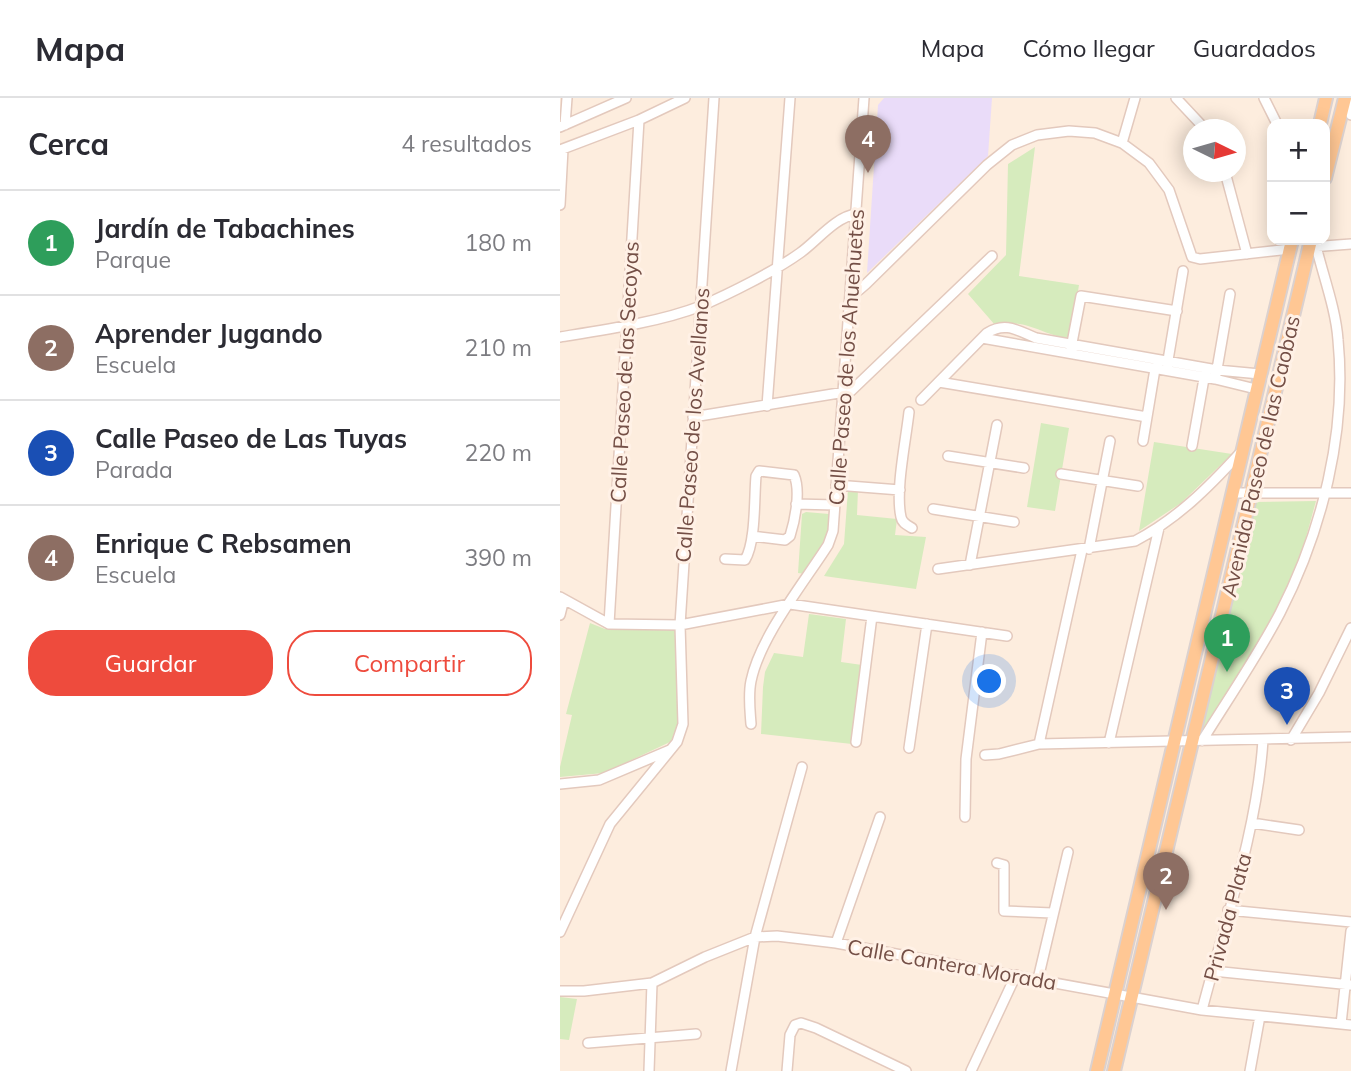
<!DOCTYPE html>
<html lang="es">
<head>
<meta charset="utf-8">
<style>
	:root { --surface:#fff; --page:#f7f7f7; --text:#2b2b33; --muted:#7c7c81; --line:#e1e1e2; --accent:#ee4b3d }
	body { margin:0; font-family:Mulish,sans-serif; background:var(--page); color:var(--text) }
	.controls { position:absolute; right:21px; top:21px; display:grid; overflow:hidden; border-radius:14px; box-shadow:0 4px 18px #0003 }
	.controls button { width:63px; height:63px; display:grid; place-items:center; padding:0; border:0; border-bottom:2px solid var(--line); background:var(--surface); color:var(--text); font:35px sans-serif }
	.compass { position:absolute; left:623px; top:21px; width:63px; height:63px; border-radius:50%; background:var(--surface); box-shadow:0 4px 18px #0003; rotate:95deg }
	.you { position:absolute; left:430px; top:584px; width:24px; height:24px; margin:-18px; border:5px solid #fff; border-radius:50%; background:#1a73e8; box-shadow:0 0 0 10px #1a73e833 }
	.badge { display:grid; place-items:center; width:46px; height:46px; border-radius:50%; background:var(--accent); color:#fff; font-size:23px; font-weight:700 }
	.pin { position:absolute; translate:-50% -58px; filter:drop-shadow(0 2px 4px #0008) }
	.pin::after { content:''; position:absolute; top:37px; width:24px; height:21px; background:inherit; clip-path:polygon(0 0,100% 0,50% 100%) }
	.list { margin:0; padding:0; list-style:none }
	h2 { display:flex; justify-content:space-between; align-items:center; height:91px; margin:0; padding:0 28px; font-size:30px }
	h2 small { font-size:23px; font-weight:400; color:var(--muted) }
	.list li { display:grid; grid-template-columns:46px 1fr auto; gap:21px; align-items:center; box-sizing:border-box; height:105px; padding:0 28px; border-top:2px solid var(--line) }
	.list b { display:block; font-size:26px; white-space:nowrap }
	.list p { margin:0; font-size:23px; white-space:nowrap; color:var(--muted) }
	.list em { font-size:23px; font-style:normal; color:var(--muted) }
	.actions { display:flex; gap:14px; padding:21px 28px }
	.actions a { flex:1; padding:16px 0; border:2px solid var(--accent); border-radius:28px; text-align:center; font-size:24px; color:var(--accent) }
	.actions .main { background:var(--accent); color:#fff }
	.map { position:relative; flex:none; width:791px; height:973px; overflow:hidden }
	header { display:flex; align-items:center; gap:42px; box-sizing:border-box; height:98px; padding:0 35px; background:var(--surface); border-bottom:2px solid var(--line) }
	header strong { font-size:33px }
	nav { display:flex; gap:38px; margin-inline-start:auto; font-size:24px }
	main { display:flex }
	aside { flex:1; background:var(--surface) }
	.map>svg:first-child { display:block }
</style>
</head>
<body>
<header>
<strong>Mapa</strong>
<nav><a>Mapa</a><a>Cómo llegar</a><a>Guardados</a></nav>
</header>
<main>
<aside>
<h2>Cerca<small>4 resultados</small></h2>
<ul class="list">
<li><span class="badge" style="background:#2e9e5b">1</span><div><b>Jardín de Tabachines</b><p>Parque</p></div><em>180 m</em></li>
<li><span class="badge" style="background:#8d6e63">2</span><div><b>Aprender Jugando</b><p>Escuela</p></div><em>210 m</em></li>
<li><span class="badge" style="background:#1a4fb4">3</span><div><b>Calle Paseo de Las Tuyas</b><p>Parada</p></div><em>220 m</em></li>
<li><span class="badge" style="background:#8d6e63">4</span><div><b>Enrique C Rebsamen</b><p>Escuela</p></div><em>390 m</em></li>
</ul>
<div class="actions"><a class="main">Guardar</a><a>Compartir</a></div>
</aside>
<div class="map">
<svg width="791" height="973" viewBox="0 0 791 973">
	<rect width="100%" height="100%" fill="#fdedde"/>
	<path fill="#eadcf9" d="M324,0H432L428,58L307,175L318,7Z"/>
	<path fill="#d6ebbd" d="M475,49L459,178L519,187L510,241C479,236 467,220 435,227L408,196L446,157L448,66Z
		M481,325L509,330L495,413L467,409Z
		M594,344L672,356L621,405L579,433Z
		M288,392H298L297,417L337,421L335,437L366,439L356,491L264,478L284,446Z
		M756,403L742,454L716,514L646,633H638L694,404Z
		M246,414L269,416L272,418L269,439L245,476L238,475L242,416Z
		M249,516L286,521L281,564L302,567L292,646L201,636L203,589L205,574L214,555L243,559Z
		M30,525L45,531L117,532L122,619L116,636L110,644L44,675L0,679V669L12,617L6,616Z
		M0,899L17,901L9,942L0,941Z"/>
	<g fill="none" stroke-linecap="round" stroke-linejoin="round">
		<g stroke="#e3c9bd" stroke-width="12">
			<path id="minor" d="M616,0L646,32
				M704,0L717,26
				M786,2L791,17
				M5,27L7,0
				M0,29L66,0
				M562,45L575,0
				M0,52L79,22L125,0
				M665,74L687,156
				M0,107L3,51
				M751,149L791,146
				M291,193L299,192L306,186L427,67L452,47L477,37L509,33L535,35L562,45L589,65L609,92L632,159L640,161L730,151
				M0,239C44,232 100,224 141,208C169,196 215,173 240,155C257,143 275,119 296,116
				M422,240L655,281L696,291
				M511,250L521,198L617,213
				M607,268L623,173
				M656,277L670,196
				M379,284L587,319
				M361,302L427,235C446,223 458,233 476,240L657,272L700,276
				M207,308L230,0
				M349,314C346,342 335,393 341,419C342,425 347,427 352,430
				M133,319L291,293L432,158
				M583,343L596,265
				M632,348L645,275
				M388,358L464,370
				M501,376L578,388
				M276,387L340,392
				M672,395H791
				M236,406L275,407
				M373,411L454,424
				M529,451L550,343
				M165,461L185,462C196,444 194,400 196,378L199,373L234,377C241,393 235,422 230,438L225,442L192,438
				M410,467L437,327
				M378,471L575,443C617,421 648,390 680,355
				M0,499L49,526L120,527L230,506L447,538
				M0,517L4,501
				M49,526L79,22
				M191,626C190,612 188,597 191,583C200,539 243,486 268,447L273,433L304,0
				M731,642L759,595L791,530
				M642,643C668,601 697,559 720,515C762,433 787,334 778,242C776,212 763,177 756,148
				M296,644L312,518
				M549,645L599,430
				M479,646L522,452
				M349,650L367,526
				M425,657L439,656L479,646L791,639
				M0,686L39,682L110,652
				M405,719L406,661L422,534
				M692,725L739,732
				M437,765L444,767V813L492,815
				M668,812L791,824
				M0,834L50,726L117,644L123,626L120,527L154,0
				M276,845L320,719
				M653,873L791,887
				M478,881L508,754
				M0,893H24L92,885L145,859L195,839L217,838L276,845L642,912L791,927
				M642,912C665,823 697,734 703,642
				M781,926L791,833
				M28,945L136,936
				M89,973L92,885
				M171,973L195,839L242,669
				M227,973L230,937L235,927L241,925L256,930L346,973
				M411,973L456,877
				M690,973L700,918"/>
		</g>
		<g stroke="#dbd1cf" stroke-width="16">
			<path id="major" d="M760,26L766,0
				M765,80L785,0
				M537,973L732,142
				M554,973L751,142"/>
		</g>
		<use href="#minor" stroke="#fff" stroke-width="9"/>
		<use href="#major" stroke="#ffc794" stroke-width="12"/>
	</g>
	<g text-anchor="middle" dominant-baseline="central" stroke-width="6" stroke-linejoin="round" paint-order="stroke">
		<g font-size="21" fill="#744f46" stroke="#fff1e6">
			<text transform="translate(286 259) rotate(-86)">Calle Paseo de los Ahuehuetes</text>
			<text transform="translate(64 274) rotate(-87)">Calle Paseo de las Secoyas</text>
			<text transform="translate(132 327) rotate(-86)">Calle Paseo de los Avellanos</text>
			<text transform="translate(700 358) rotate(-77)">Avenida Paseo de las Caobas</text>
			<text transform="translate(667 819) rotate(-75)">Privada Plata</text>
			<text transform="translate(392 866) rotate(10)">Calle Cantera Morada</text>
		</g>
	</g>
</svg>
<div class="controls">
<button>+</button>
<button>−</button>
</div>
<svg class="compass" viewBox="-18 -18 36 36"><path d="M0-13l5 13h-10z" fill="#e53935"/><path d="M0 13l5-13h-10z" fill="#7c7c81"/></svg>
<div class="you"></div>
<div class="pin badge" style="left:667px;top:574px;background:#2e9e5b">1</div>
<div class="pin badge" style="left:606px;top:812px;background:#8d6e63">2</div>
<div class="pin badge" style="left:727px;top:627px;background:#1a4fb4">3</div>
<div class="pin badge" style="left:308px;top:75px;background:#8d6e63">4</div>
</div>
</main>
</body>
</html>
